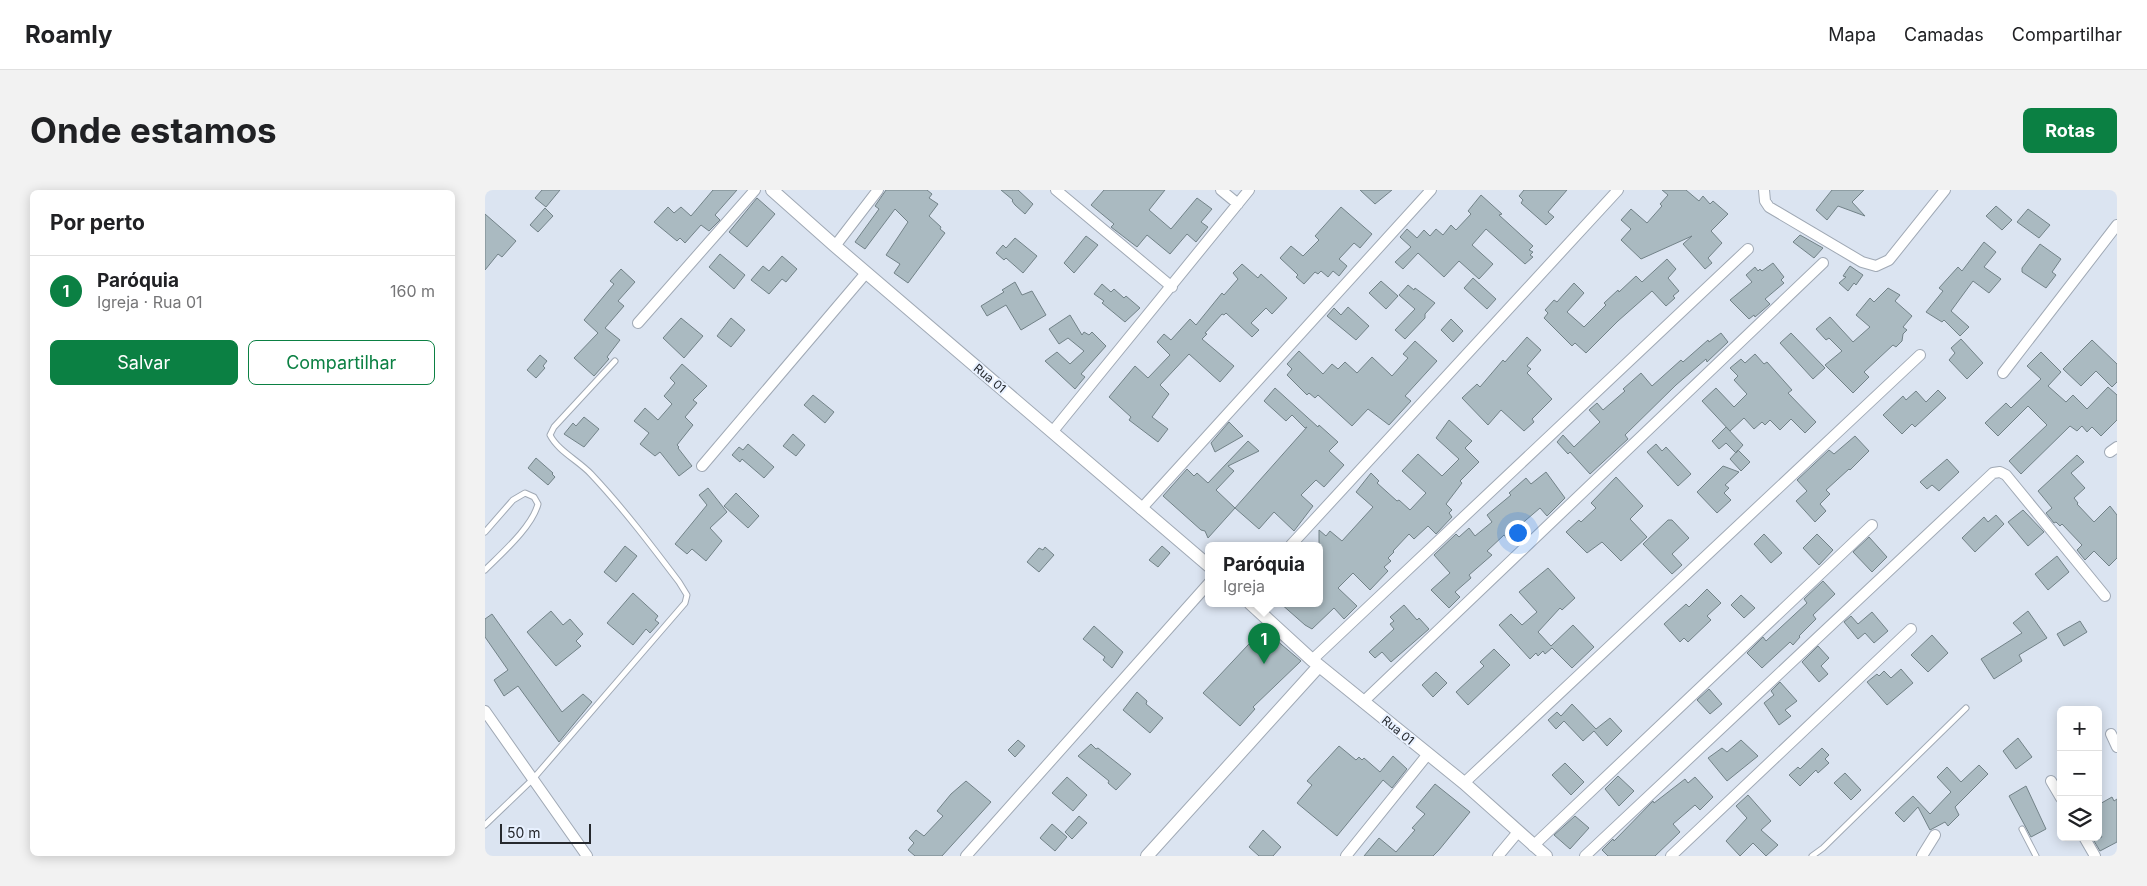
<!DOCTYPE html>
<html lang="pt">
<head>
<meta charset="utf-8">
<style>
	:root { --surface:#fff; --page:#f2f2f2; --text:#202124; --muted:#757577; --line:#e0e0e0; --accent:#0b8043 }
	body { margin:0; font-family:Inter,sans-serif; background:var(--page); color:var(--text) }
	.controls { position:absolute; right:15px; bottom:15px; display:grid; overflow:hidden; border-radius:8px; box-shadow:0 2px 12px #0003 }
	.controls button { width:45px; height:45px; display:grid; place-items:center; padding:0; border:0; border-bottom:1px solid var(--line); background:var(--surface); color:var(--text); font:25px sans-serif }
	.scale { position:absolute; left:15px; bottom:12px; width:91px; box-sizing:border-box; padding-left:5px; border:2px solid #25282d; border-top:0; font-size:14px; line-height:18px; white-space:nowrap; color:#25282d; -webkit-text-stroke:4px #e8f1ff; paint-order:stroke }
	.you { position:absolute; left:1032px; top:342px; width:18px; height:18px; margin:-12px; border:4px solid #fff; border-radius:50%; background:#1a73e8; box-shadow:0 0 0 8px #1a73e833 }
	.badge { display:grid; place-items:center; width:32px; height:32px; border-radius:50%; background:var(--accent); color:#fff; font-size:16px; font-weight:700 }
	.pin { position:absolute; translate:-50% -41px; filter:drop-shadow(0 1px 2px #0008) }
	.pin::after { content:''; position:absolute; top:26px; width:18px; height:15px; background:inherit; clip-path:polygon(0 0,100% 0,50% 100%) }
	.popup { position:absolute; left:720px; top:352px; width:118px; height:65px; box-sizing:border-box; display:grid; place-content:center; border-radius:8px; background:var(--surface); filter:drop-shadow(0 1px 4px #0005); font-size:16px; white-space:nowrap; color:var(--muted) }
	.popup b { font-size:19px; color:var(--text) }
	.popup::after { content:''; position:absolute; left:50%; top:100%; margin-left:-10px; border:10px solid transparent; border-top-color:var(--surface) }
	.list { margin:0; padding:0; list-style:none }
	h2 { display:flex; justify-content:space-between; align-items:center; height:65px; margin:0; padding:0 20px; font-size:21px }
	h2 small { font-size:16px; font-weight:400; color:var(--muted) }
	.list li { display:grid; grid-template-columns:32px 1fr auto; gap:15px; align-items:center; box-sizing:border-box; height:70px; padding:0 20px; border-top:1px solid var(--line) }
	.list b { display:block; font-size:19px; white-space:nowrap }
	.list p { margin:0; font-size:16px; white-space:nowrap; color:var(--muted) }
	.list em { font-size:16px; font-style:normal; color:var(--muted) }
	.actions { display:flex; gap:10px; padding:15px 20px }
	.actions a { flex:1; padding:11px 0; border:1px solid var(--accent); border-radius:8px; text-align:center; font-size:18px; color:var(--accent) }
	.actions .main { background:var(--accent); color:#fff }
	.icon { flex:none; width:28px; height:28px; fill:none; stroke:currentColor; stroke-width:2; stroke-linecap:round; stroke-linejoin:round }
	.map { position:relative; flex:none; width:1632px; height:666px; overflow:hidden; border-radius:8px }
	header { display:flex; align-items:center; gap:30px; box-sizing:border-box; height:70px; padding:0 25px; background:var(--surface); border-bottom:1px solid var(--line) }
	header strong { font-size:24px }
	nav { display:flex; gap:28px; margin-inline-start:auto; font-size:18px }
	.intro { display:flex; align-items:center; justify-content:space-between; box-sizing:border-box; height:120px; padding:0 30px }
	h1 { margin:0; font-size:35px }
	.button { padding:12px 22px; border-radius:8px; background:var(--accent); color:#fff; font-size:18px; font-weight:700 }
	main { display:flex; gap:30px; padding:0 30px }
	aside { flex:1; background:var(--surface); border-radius:8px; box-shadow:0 2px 12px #0003 }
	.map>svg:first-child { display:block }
</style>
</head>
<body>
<header>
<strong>Roamly</strong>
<nav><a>Mapa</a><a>Camadas</a><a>Compartilhar</a></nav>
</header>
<div class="intro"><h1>Onde estamos</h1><a class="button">Rotas</a></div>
<main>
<aside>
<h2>Por perto<small></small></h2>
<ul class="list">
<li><span class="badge">1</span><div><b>Paróquia</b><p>Igreja · Rua 01</p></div><em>160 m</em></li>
</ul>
<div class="actions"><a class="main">Salvar</a><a>Compartilhar</a></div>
</aside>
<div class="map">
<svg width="1632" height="666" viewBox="0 0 1632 666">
	<rect width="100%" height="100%" fill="#dbe4f1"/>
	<path fill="#aabac1" stroke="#728288" d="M57,0H75L61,17L50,8Z
		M228,0H252L230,25L235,30L224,41L216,35L200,53L195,48L192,51L169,32L183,17L189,23L196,17L206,26Z
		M401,0H442L447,4L444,8L453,14L444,26L456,37L455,39L460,43L423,93L409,83L415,74L401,65L423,32L410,19L380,59L370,52L394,19L390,16Z
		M516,0H533L548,14L540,24L530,15L527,11L528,10Z
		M619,0H680L664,20L686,39L712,8L727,19L716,32L723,37L711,52L702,44L685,64L662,45L652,57L626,37L629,34L606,15Z
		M875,0H907L890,14Z
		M1039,0H1082L1063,22L1069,27L1061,35L1036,13L1038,10L1034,6Z
		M1177,0H1201L1214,11L1218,6L1225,14L1228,11L1243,24L1226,41L1237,53L1223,68L1227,73L1220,79L1198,54L1207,46L1156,69L1136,50L1146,39L1136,30L1146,19L1162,33L1177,16L1175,14L1183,5Z
		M1347,0H1379L1367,12L1380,26L1353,16L1342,30L1331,20Z
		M996,5L1017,24L1014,25L1048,56L1044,60L1048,62L1045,65L1048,67L1040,74L1001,39L987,55L1008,74L994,89L974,71L959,87L933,63L918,79L910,72L926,57L915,47L922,39L932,48L939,40L945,46L951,39L958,45L966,35L971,40L986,24L983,21Z
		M272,8L290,24L262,57L244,42Z
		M1511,16L1527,30L1517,40L1501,26Z
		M856,17L887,44L875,58L869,53L854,69L862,76L854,86L848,81L843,87L836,81L833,84L830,82L819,94L811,87L813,85L810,82L795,68L806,56L818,66L834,50L830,46Z
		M60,18L68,26L53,42L45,35Z
		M1543,19L1565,35L1554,48L1532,32Z
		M0,24L31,51L17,67L13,64L0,80Z
		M1315,45L1338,58L1329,68L1308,52Z
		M601,46L613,55L589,83L579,73Z
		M530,48L552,66L538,83L521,68L519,70L511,63L518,55L521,58Z
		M1499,52L1511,62L1499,77L1516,89L1504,103L1488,91L1466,121L1484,137L1475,146L1459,130L1457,132L1441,122L1458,101L1454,98L1473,77L1477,81Z
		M1555,54L1576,69L1567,82L1571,85L1561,98L1537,82V78Z
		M235,64L260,85L249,99L224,77Z
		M297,66L312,79L301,92L297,89L284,104L266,90L278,76L284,81Z
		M1182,69L1191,79L1183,88L1194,101L1188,106L1190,108L1181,116L1167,101L1133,131L1101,163L1090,153L1087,156L1059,128L1063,123L1060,120L1069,110L1072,112L1089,93L1099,103L1082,122L1099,137L1121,115L1119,113L1133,100L1134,102L1151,86L1157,92Z
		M1288,73L1299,87L1296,90L1299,93L1280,109L1285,114L1270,127L1269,125L1264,129L1245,110L1267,92L1261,85L1270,77L1273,81L1275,79L1277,81Z
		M757,74L773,88L776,84L802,108L787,124L781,118L766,133L774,140L767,147L741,123L739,125L737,124L720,143L722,144L717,149L749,176L735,192L704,164L675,195L684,204L667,227L683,239L673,252L644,230L646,227L624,207L650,176L663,188L685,165L672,152L679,144L686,150L705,129L711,135L737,103L739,105L753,89L748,83Z
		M1365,76L1378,85L1371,95L1369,93L1363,101L1354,93L1361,87L1358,86Z
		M136,79L150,92L133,111L139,116L120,138L135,150L122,167L124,169L109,186L89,168L113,143L99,130L129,94L125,91Z
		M988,88L1011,109L1002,119L979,98Z
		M896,91L913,106L901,119L884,103Z
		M530,92L537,105L547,101L561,125L536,140L521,115L502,126L496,116L519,102L517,100Z
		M617,94L626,102L629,99L639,108L641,106L655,118L640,132L617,113L619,111L609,104Z
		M923,95L929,100L930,98L950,113L940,124V128L920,149L910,140L930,119L914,105Z
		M1403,98L1415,105L1410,111L1427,126L1418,137L1422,140L1418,144L1417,151L1411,157L1408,155L1379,182L1384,187L1368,203L1340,175L1357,161L1344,148L1341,150L1331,139L1345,127L1368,152L1385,137L1371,125L1385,108L1389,112Z
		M863,117L884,136L871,150L842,126L849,118L856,125Z
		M585,125L597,145L599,142L604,145L607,142L621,156L596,184L600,187L590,199L560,171L572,162L585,174L599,161L583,148L574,154L564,139Z
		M196,128L218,146L199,168L178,148Z
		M246,128L260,140L246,157L232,146Z
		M966,129L978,141L968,152L956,140Z
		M1236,143L1243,152L1222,172L1221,169L1191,195L1140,245L1143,249L1105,284L1085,262L1083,264L1072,252L1078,245L1089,257L1115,232L1104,220L1112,213L1118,220L1140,201L1138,199L1156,183L1167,196L1196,170L1198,172L1223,150L1224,152Z
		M1306,143L1340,178L1328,189L1295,153Z
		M1042,147L1056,160L1042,176L1046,179L1042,183L1067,209L1047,229L1049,232L1039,241L1016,220L1003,235L977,208L992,194L995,197L1018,170L1020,172Z
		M1476,149L1498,173L1482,189L1464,170L1470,163L1466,158Z
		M1607,150L1632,174V192L1627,197L1611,181L1596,196L1578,179Z
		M930,151L952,171L920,206L926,211L904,235L883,219L867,236L833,205L830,208L824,203L822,205L802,185L807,179L802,174L814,161L838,184L847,174L853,179L860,172L872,183L887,167L907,186L923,168L918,164Z
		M1556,162L1576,182L1563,196L1581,212L1588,205L1602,219L1623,197L1632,205V230L1616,246L1607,237L1602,242L1597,236L1592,241L1585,236L1536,284L1524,271L1562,235L1543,216L1513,246L1500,233L1521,213L1526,218L1556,189L1542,176Z
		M1270,164L1279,174L1282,172L1307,200L1303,203L1331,232L1320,243L1306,229L1295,240L1285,230L1280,235L1277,232L1269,239L1259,228L1245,241L1217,211L1231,198L1249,217L1262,204L1249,190L1253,186L1245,178L1256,169L1260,173Z
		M55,165L62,171L58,176L60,178L51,188L42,180Z
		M197,174L222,196L208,210L212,213L200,227L208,235L192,255L194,257L193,258L207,276L194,286L175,262L170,266L155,254L164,243L149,231L160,218L173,230L187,214L179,206L190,193L185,188Z
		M790,198L833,237L834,235L853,252L844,261L859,275L839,297L831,290L816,305L828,316L809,341L789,322L774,339L750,318L723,348L720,341L716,340L678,306L702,279L709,286L712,283L723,293L763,251L774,261L743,276L749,281L731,300L750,318L822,237L820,238L807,225L801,231L779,211Z
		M1453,200L1461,208L1430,237L1427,234L1417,244L1398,225L1418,206L1421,210L1431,201L1441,212Z
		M328,205L349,222L340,233L319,215Z
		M99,227L114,239L99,257L79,244L88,233L91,236Z
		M964,230L987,251L980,258L994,272L975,291L977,293L961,314L967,320L964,323L967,327L951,344L943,336L929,349L924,344L908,361L909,362L903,368L906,371L899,377L903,381L885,400L868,383L853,398L872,416L859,429L849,418L827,439L820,435L795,413H834V340L841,346L845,341L857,351L888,317L871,302L886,283L894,291L892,293L912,311L914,310L925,320L941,303L917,281L933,264L957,286L974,269L951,248Z
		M744,232L758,246L730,262L726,253Z
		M1241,237L1258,255L1251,263L1241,253L1234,259L1227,251Z
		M308,244L320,255L311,266L298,256Z
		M1370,246L1384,261L1365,280L1364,279L1341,300L1345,304L1335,314L1341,321L1330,332L1311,311L1322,301L1312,290L1344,260L1349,264Z
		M263,254L289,277L279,288L257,269L255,272L247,265L254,257L258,260Z
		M1171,254L1177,261L1181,257L1206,284L1193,296L1162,262Z
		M1253,260L1265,272L1256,281L1245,269Z
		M1592,265L1599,272L1586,283L1600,298L1589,308L1593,313L1592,314L1609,332L1625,316L1632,325V368L1624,376L1609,361L1600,370L1592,360L1597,355L1577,334L1575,336L1571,332L1569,333L1561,323L1567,318L1553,301Z
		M51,268L68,283L67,284L70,287L63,295L43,278Z
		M1462,269L1474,282L1454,301L1447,295L1442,299L1435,292Z
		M1238,276L1254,282L1240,295L1244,298L1239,303L1246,310L1232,323L1212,302Z
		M1061,282L1080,308L1062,326L1055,318L1034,336L1035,340L1023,350L1019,345L1002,361L1007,365L984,385L986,388L970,402L975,407L964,418L946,400L965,383L949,365L971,344L974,347L984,338L990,346L1007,332L1002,325L1026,305L1024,303L1041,288L1046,294Z
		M1131,287L1158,316L1145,329L1162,347L1136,371L1117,352L1102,363L1081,342L1094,330L1096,332L1111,318L1106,313Z
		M223,298L242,322L225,338L237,351L221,371L207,359L202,364L190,354L222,315L214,305Z
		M251,303L274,326L263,338L239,316Z
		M1538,320L1559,342L1543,356L1523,332Z
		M1511,325L1519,334L1490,362L1477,348L1499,327L1503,332Z
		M1183,330H1187L1204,348L1187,364L1197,375L1187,384L1158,354Z
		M1279,344L1297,363L1286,373L1269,354Z
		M1332,344L1348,360L1334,375L1318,358Z
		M1384,347L1402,367L1387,382L1368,362Z
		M140,356L152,366L131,392L119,382Z
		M677,356L685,363L673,377L664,370Z
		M560,357L569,365L554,382L542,372L554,358L558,360Z
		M1572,366L1584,382L1563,400L1550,384Z
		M1063,378L1090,408L1077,420L1075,418L1053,442L1066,456L1088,435L1109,457L1087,478L1067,458L1060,464L1058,461L1053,466L1051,463L1045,469L1014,435L1026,424L1037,435L1052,422L1034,402Z
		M1338,391L1350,404L1328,425L1331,429L1314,446L1315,447L1308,455L1305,452L1277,478L1262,463L1278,447L1281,451L1322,413L1319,409Z
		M1222,399L1236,413L1222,426L1226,430L1203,452L1199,448L1195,452L1179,434L1201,414L1204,417Z
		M148,403L173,426L170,430L174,433L165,443L161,439L148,455L122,433Z
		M1256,405L1270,418L1259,428L1246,415Z
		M919,415L932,430L934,428L944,439L906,472L897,462L890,468L884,462L909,439L905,434L909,431L905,427Z
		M66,421L78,435L85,429L98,444L91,451L96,456L71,476L42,442Z
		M1543,421L1562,448L1534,465L1537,471L1509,489L1496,469L1537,443L1528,433Z
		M1387,422L1403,441L1389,453L1380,443L1373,449L1359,432L1366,426L1373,434Z
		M7,424L77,522L98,504L107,512L74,552L33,496L19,506L9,490L23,480L0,447V429Z
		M1595,431L1602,442L1579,456L1572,444Z
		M609,436L638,462L627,478L618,470L620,467L598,449Z
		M778,439L816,471L768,517L770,519L755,536L718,503Z
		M1447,445L1463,463L1443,482L1426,465Z
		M1333,456L1344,468L1336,476L1343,484L1334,492L1317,472Z
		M1009,459L1025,475L983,515L971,502L999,476L995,472Z
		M1416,479L1428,493L1402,515L1382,492L1392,484L1394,486L1399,481L1406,488Z
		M951,482L962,493L948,507L937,495Z
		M1295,492L1312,511L1300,520L1306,526L1294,535L1279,513L1289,505L1286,501Z
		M1224,499L1237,514L1225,524L1212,510Z
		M652,502L662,511L661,514L678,528L665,543L638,520Z
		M1087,514L1111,539L1125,528L1137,541L1122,556L1109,541L1098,551L1079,531L1071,539L1063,530L1072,522L1076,526Z
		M1533,548L1547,567L1531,579L1518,561Z
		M533,550L540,556L530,567L523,560Z
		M1256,550L1273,566L1242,591L1223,568L1237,558L1242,562Z
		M606,554L611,559L613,558L646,584L631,600L623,593L624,591L593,566Z
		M854,556L871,570L874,567L877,570L879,568L895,582L908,566L922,579L907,598L898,590L852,646L812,613L827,595L822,591Z
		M1337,558L1344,565L1340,569L1344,573L1333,583L1331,580L1315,596L1304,585L1313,577L1315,579Z
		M1080,573L1099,592L1086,605L1067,585Z
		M1494,575L1503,584L1470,617L1474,625L1463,636L1460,632L1445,640L1433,617L1419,632L1410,623L1428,606L1445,624L1466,602L1452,587L1462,577L1476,592Z
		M1360,583L1376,600L1366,610L1349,593Z
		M1133,586L1149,601L1134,616L1120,599Z
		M582,587L602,605L588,621L567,603Z
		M1210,587L1228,607L1215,620L1210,615L1188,634L1195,642L1170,666H1123L1117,660L1128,649L1129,651L1168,611L1169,613L1200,589L1203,593Z
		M481,591L506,612L457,666H430L423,660L429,653L424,648L431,640L439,646L458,626L452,621L466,604Z
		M950,594L985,622L954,660L948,666H879L894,648L911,662L930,640L927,638L940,624L931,617Z
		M1541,596L1561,639L1546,647L1524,606Z
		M1263,605L1286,631L1276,640L1293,655L1281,666L1268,653L1255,666L1241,651L1262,628L1251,616Z
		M1627,607L1629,611L1632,609V652L1615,661L1609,651L1617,647L1613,641V615Z
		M594,626L602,633L587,649L580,642Z
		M1090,626L1104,638L1085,659L1069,645Z
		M567,634L582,647L570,661L555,648Z
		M778,640L796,657L788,666H774L764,657Z"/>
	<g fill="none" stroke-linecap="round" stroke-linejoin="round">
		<g stroke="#a0a9b5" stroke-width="7">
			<path id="service" d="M0,342L28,310L40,303L49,307L53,314C47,337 17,363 0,380
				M0,635L48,589L200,413L202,405L194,392C166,355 138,318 106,284C94,271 73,261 65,245L69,237L130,171
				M1537,639L1551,666
				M1327,666L1338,658L1481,518"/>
		</g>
		<g stroke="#a0a9b5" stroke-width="12">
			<path id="minor" d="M571,0L687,97
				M736,0L753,14
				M1279,0L1280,11L1284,17L1377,72L1391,76L1404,70L1460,0
				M350,56L393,0
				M153,133L270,0
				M1518,183L1632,35
				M568,241L764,0
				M1625,262L1632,257
				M217,276L381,83
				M656,319L946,0
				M806,355L1133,0
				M827,470L1263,59
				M878,512L1338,73
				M0,521L102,666
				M1626,544L1632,557
				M1566,591L1576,608
				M979,593L1435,165
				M1599,647L1610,666
				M1048,656L1387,335
				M481,666L724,393
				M861,666L943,564
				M1013,666L1033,642
				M1100,666L1508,283L1515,282L1521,285L1620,406
				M1186,666L1426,439
				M1437,666L1450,645"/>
		</g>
		<g stroke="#a0a9b5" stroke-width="14">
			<path id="tertiary" d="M287,0L350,56L724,376
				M765,413L827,470L979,593L1061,666
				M662,666L834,476"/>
		</g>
		<use href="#service" stroke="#fff" stroke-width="5"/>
		<use href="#minor" stroke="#fff" stroke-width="10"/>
		<use href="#tertiary" stroke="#fff" stroke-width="12"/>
	</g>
	<g text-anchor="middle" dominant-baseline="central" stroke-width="4" stroke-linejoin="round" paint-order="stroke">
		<g font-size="12" fill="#25282d" stroke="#e8f1ff">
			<text transform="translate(505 188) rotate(40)">Rua 01</text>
			<text transform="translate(913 540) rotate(39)">Rua 01</text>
		</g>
	</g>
</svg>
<div class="controls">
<button>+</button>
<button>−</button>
<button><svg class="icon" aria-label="layers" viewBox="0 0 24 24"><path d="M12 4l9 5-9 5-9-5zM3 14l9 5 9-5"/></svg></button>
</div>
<div class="scale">50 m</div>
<div class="you"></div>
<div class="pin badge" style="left:779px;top:474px">1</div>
<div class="popup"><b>Paróquia</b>Igreja</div>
</div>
</main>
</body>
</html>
